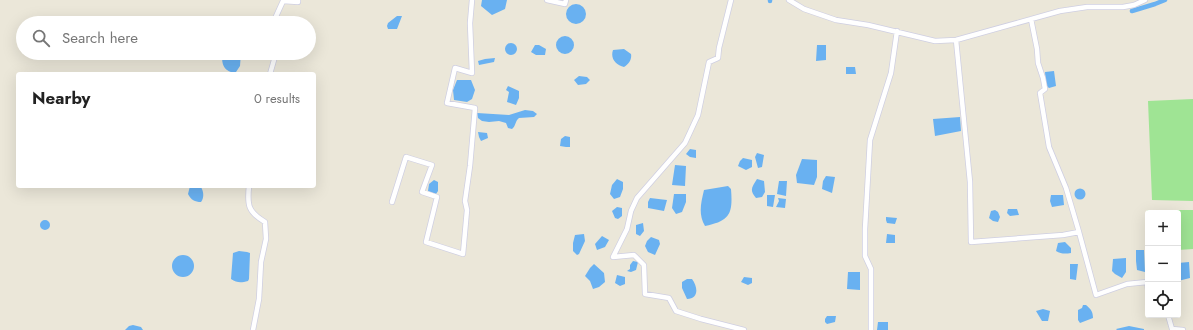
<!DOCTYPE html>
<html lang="en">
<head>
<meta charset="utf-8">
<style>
	:root { --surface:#fff; --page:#f6f6f6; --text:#222; --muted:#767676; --line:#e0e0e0 }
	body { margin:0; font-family:Jost,sans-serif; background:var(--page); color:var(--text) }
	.controls { position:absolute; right:12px; bottom:12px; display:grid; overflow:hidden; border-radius:4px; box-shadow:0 4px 16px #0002 }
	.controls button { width:36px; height:36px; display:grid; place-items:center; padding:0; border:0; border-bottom:1px solid var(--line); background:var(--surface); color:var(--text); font:20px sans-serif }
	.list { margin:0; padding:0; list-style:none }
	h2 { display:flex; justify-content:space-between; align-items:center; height:52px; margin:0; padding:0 16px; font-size:17px }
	h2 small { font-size:13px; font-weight:400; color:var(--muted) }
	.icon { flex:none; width:22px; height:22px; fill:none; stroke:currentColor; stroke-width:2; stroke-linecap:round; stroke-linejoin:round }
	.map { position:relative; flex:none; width:1193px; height:330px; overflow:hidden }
	.search { position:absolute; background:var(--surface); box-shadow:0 4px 16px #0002; left:16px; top:16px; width:300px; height:44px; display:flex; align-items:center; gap:10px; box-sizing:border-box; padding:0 14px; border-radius:22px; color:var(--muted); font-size:15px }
	.panel { position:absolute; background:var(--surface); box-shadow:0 4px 16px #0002; left:16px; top:72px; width:300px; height:116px; border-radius:4px }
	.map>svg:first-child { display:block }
</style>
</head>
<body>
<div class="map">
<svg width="1193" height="330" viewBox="0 0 1193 330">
	<rect width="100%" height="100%" fill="#ebe7d9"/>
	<path fill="#9fe494" d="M1193,99V201L1152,200L1148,101Z
		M1147,210H1193V249L1178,250V213H1148V251H1147Z"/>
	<path fill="#69b1f1" d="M482,0H507L505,9L492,15L481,6Z
		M566 14a10 10 0 1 1 20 0a10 10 0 1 1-20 0Z
		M397,16H402L397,29H388L387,26L388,23Z
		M556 45a9 9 0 1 1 18 0a9 9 0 1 1-18 0Z
		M505 49a6 6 0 1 1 12 0a6 6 0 1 1-12 0Z
		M535,45H539L546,49L545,55H536L531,52Z
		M817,45H826V60L816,61Z
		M624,49L631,54C632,59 629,64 624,67C616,65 610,59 613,50Z
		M223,53H241L240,66L236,72C225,74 220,63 223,53Z
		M495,58L494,62L479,65L478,61L485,59Z
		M846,67H855L856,74H846Z
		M1054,71L1056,86L1049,88L1046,85L1045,72Z
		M579,76L587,77L590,80L586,84L578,85L574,80Z
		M457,80H471L475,90L472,99L467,102L454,100L453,90Z
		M508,86L519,91V98L516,105L507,102L509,92L506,90Z
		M525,110L533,111L537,114L534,117L519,118C515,121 516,126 512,129L508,128L506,123L499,121L489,122L482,121L478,118L477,113L509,115Z
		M960,117L961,131L935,136L933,119Z
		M478,132L487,133L488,138L481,141L479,137Z
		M565,136L570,137V147H566L560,146L561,139Z
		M690,149L696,150V158L690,157L686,154Z
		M757,153L764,155L762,167L758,168L755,157Z
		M743,158L752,160V167L746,170L738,166L740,161Z
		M802,159L817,160V177L814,185L797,183L796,175Z
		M675,165L686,166L685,186L672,185Z
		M826,176L835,177L832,193L822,189L823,181Z
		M617,179L623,182V189L620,197L614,199L610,194L612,185Z
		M757,179L764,181L765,192L762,197L756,198C749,190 752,187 757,179Z
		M434,180L438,182V191L436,194L428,191L429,184Z
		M779,181H787L786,196L777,194Z
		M190,186L201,187C204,192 204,198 201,202C195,202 191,200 188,194Z
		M728,186L731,189C733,214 730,221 705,226C698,214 701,203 704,190Z
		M1074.5 194a5.5 5.5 0 1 1 11 0a5.5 5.5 0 1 1-11 0Z
		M674,194H686V202L682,212L676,214L672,208Z
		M767,195H775L773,207L767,206Z
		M1051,195H1063L1064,205L1052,207L1050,201Z
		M650,198L667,200L664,211L648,208V202Z
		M778,198L786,199L785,208L776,207L779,201Z
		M617,207L622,208V216L618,219L615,218L612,211Z
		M1008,209H1017L1019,215L1010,216L1007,213Z
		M995,210L998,212L1000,217L998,222L993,221L989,218L991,211Z
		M886,217L897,218L895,224L887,223L886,220Z
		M40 225a5 5 0 1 1 10 0a5 5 0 1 1-10 0Z
		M643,223L644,231L640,236L636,234V225Z
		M584,234L585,241L579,254L577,255L573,251V243L575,235Z
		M887,234L895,235V243H886Z
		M602,236L609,240L605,247L597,250L595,244Z
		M651,237L659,240L660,244L655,255L648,252L645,246L647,241Z
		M1065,242L1071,248V253C1065,254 1061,254 1056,251L1058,243Z
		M1136,250H1144L1145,272L1137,270L1136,261Z
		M239,251L247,252L250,253L249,279L248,281C241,283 237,283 231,279L233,253Z
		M172 266a11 11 0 1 1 22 0a11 11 0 1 1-22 0Z
		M1126,258V272L1122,278L1115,274L1112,271L1113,259Z
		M633,261L638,262L636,270L631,272L627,271L630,269V265Z
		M1189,262L1190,278L1178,281V263Z
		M594,264L604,273L605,282L599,287L593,289L590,281L585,276L590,268Z
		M1070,264H1078L1076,280L1070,279Z
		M848,272H860V290L847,289Z
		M617,275L625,277V284L620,286L615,283Z
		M744,277L752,278V283L748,285L741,282Z
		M687,279H692C698,287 699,299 687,299L682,288V282Z
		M1083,305H1086C1091,309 1093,312 1093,318L1080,323L1078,320V310L1082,308Z
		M1043,309L1050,311L1048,321H1042L1036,311Z
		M827,316H836L835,322L827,324L825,322V319Z
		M878,322H888V330H877Z
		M133,325L141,327L143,330H125L129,326Z
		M1129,326L1144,329V330H1117L1116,329Z"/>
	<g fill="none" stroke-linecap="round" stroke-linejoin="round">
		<path stroke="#69b1f1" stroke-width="4.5" d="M770,0V1
			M1132,11L1155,4L1165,0"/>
		<g stroke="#cfcfe2" stroke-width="6">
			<path id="street" d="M547,0L565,4L566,0
				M731,0L719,48L718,58L709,62L698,115L685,143L637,198L631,211L627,229L613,257L634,255L644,265L645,294L669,298L676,311L701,319L744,330
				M789,0L804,9L836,20L868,25L935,41L956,40L1060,11L1087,7H1123L1134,5L1145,0
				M1031,19L1037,49L1038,63L1043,78L1045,89L1040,93L1049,147L1066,188L1079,232
				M273,23L283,1L298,2V0
				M956,40L970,182L971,242L1063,235L1079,232L1096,295L1127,284L1147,282L1148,290
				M270,74L276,53
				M249,186C247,205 248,212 265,222L266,239L261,262L259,299L253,330
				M392,202L406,157L432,165L422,192L437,197L426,242L463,254L467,210L465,201L470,166L475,108L447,103L455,68L472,73L470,23L472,0
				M1168,315L1172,329L1183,330
				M871,330V269L865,256V229L870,140L891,73L897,31"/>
		</g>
		<use href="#street" stroke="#fff" stroke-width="4.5"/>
	</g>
</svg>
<div class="controls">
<button>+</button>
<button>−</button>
<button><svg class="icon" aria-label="locate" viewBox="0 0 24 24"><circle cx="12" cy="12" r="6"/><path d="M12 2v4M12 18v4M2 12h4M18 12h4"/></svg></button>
</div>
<div class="search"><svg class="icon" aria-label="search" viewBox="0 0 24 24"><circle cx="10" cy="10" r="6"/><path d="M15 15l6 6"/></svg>Search here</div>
<section class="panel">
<h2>Nearby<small>0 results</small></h2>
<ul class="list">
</ul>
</section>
</div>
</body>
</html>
